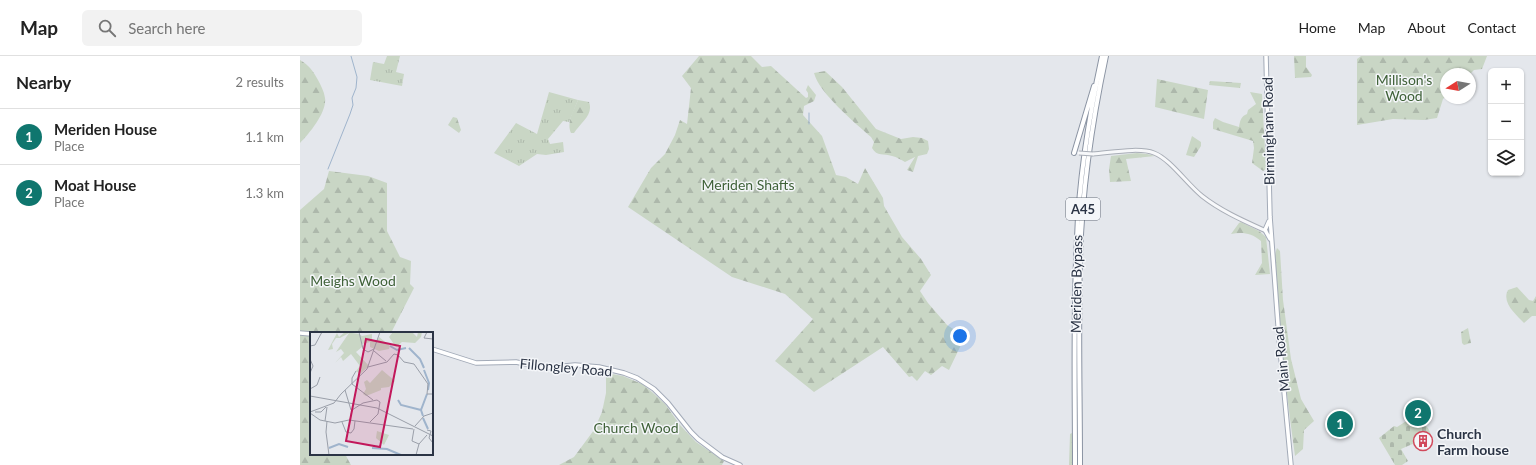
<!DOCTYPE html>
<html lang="en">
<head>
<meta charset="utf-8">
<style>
	:root { --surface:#fff; --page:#f2f2f2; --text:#222; --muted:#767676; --line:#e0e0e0; --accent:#0f766e }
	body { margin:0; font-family:Lato,sans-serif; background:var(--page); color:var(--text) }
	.controls { position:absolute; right:12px; top:12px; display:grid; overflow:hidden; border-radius:6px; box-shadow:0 1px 3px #0004 }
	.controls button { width:36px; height:36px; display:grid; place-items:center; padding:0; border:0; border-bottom:1px solid var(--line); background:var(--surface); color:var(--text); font:20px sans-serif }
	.compass { position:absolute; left:1140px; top:12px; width:36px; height:36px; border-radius:50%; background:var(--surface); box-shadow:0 1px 3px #0004; rotate:259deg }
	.you { position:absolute; left:660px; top:280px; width:14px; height:14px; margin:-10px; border:3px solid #fff; border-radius:50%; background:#1a73e8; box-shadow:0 0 0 6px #1a73e833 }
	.badge { display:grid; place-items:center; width:26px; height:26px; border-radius:50%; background:var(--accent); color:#fff; font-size:13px; font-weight:700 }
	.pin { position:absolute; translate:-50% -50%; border:2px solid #fff; box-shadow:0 1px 4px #0006 }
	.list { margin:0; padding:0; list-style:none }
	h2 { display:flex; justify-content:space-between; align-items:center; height:52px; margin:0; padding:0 16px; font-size:17px }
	h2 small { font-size:13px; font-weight:400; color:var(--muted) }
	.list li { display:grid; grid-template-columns:26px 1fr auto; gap:12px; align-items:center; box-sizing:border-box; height:56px; padding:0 16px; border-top:1px solid var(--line) }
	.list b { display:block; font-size:15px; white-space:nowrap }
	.list p { margin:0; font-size:13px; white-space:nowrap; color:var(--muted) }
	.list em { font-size:13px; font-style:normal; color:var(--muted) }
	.icon { flex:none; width:22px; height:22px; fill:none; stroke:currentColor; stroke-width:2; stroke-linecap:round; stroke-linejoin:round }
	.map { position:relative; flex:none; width:1236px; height:409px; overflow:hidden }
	header { display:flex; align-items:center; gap:24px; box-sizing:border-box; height:56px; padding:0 20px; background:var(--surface); border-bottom:1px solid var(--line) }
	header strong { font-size:19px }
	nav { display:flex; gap:22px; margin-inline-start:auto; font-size:14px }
	.search { width:280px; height:36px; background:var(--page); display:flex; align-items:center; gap:10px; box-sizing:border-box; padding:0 14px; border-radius:6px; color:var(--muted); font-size:15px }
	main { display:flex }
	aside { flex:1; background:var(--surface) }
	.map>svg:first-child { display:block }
</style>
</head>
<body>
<header>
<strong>Map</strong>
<div class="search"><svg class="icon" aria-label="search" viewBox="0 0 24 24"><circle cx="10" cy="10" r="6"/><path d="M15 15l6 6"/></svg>Search here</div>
<nav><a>Home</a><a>Map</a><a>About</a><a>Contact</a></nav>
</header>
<main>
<aside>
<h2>Nearby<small>2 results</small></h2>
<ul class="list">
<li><span class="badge">1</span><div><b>Meriden House</b><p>Place</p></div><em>1.1 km</em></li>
<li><span class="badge">2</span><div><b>Moat House</b><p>Place</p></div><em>1.3 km</em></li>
</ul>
</aside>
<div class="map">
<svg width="1236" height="409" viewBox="0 0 1236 409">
	<defs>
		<pattern id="grass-tufts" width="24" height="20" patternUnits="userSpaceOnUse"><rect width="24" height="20" fill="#c9d6c5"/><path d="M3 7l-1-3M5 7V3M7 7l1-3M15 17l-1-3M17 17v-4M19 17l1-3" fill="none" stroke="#adb8ab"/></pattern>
		<pattern id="forest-firs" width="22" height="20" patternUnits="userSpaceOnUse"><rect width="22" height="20" fill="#c9d6c5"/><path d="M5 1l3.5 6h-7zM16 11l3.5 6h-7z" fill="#adb8ab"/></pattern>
		<pattern id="cemetery-stones" width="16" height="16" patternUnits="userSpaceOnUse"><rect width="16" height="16" fill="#c9d6c5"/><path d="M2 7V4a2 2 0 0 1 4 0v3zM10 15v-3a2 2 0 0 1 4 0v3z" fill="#adb8ab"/></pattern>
	</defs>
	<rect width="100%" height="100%" fill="#e4e7ec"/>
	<path fill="url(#grass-tufts)" d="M87,0H100L96,16L104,18L102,30L70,24L73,6L84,8Z
		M249,36L278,44L269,66L263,65L248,83L250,88L263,86L264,96L246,99L237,98L219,110L194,97L216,67L237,78Z"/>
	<path fill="url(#forest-firs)" d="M399,0H451L462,11L471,10L506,42L508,41V37L506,34L508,29L516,39L514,45L504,50L503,59L522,80L536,119L546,121L558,128L565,112L583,142L584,150L602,181L621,203L631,219L620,235L628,247L647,269L664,280L660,291L649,314L642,310L631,319L625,315L617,325L612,320L609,321L583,291L514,336L475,305L513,263L485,238L432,221L328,151L351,112L365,98L375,79L380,64L387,68L391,32L382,20Z
		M994,0H1006V11L1012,19L1011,21L995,22Z
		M1061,0H1187L1182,13L1174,14L1170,18H1146V40L1143,43L1137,62L1124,64L1093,63L1057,69V3Z
		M0,4C9,9 13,15 18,24C21,30 24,35 25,42C27,56 10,77 0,87Z
		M525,15L542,31L576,73L601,83L613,81L622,82L628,85L629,93L627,98L618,100L613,116L607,114L615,101L605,106C601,104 597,101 592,100C584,97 577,101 572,92L574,86L571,81C555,67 519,37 514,17Z
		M857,23L908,34L904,63L855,51Z
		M910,25L941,27L940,32L909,29Z
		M950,36L962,38L966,113L963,115L952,107L954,92L953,85L913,73V66L915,62L923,66L939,71C940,65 941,60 947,58L948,54L956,48Z
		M278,44L289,46C294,59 280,67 274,77H271C266,66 274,54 278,44Z
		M153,61L157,62L161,74L159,77L148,69Z
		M892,80L901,86V90L894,101L886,99Z
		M837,97L847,98L855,100L826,103L831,125L810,126L809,113L811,100Z
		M29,115L68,120L87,127V175L100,201L111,205L110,228L114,232L91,277H13L0,275V154L24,133Z
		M941,166L959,175L966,181L970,218L955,219L962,207L961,185C951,177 943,176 931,178L939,167Z
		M977,192L980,195L983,244L991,303L1001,343L1014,365L1004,374L1003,393L995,400C988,350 982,300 978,250C976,234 971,206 977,192Z
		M1217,231L1229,244L1233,245L1236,240V260H1232L1224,267C1217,259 1201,247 1208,234Z
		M1168,272L1171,287L1164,289L1162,287L1161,276Z
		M0,279L11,280V398H45L51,409H0Z
		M306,317L323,320L342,328L352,336L365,348L380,369L396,386L424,405L422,409H259L274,401L294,374L302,356L306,337Z
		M772,377L773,380V409H769L770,378Z"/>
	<path fill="url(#cemetery-stones)" d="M1108,364C1120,364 1129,368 1131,380L1101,393L1108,405L1102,409H1095L1079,382L1094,370L1097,371Z"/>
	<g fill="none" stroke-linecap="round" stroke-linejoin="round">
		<path stroke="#9fb4cc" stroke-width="1" d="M509,57V68
			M28,113L50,58L53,49L52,42L56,32L57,21L51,0"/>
		<g stroke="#a9aeb7" stroke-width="5">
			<path id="minor" d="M793,98C809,97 839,91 854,97C870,103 887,128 902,140C921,155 944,165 966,175"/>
		</g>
		<g stroke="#a3abb8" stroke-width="5.5">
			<path id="major" d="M966,0L970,161L979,282L991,409
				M969,165L965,174L970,183
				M0,277L11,278
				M132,293L176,307L216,306L244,312L275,309L299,311L324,317L337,322L354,333L368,347L391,376L398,383L422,401L440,409"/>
		</g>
		<g stroke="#8b94a3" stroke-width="6">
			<path id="highway" d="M774,97L794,30
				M775,409C775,334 773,258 777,182C779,121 789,60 802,0
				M780,409C780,340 778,271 780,202C782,134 792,66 806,0"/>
		</g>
		<use href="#minor" stroke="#f7f8fa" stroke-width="3"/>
		<use href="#major" stroke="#fff" stroke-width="3.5"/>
		<use href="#highway" stroke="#fff" stroke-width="4"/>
		<g stroke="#a9aeb7" stroke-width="5" stroke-linecap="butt">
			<path id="minor-bridge" d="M779,97L793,98"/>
		</g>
		<use href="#minor-bridge" stroke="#f7f8fa" stroke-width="3"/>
	</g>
	<defs>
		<g id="building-ring" transform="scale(1)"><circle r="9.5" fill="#f4f6f9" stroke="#d1495b" stroke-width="1.5"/><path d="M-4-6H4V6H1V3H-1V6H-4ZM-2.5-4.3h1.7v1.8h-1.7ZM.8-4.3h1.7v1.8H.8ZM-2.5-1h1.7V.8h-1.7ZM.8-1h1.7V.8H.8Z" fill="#d1495b"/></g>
	</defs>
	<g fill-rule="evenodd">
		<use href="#building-ring" x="1123" y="385"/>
	</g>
	<g text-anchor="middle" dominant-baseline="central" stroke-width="3" stroke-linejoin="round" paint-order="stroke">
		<rect fill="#f4f6f9" stroke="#676e7b" stroke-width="1" x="766" y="142" width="34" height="22" rx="3"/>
		<g font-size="13" font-weight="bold" fill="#2b3445">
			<text x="783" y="153">A45</text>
		</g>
		<g font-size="14" fill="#3f6138" stroke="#f4f6f9">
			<text x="1104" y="23">Millison's<tspan x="1104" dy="16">Wood</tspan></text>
			<text x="448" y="128">Meriden Shafts</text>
			<text x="53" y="224">Meighs Wood</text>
			<text x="336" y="371">Church Wood</text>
		</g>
		<g font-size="14" fill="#2b3445" stroke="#f4f6f9">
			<text transform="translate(968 75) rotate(-91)">Birmingham Road</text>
			<text transform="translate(776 228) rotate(-89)">Meriden Bypass</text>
			<text transform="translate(981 303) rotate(-96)">Main Road</text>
			<text transform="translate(266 311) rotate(5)">Fillongley Road</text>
		</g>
		<g font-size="14" font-weight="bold" fill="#2b3445" stroke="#f4f6f9" text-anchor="start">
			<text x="1137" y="377">Church<tspan x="1137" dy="16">Farm house</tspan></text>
		</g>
	</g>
	<g transform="translate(10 276)">
		<rect width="123" height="123" fill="#e4e7ec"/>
		<path d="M35,0L49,2L52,4L62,2V8L67,9L69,5L80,14L79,17L69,19L60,15V10L52,12V15L46,20L59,34L50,42L46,39L50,34L41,22L33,29L31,25L25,31L34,21L31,17L26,20L39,1L30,6H26L22,12L23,17L18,18L27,1L29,5ZM83,0H102L107,5L108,0H112L111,5L105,11L92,10L86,15L79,5ZM72,38L85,49L79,55L71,56V58L56,64L53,62L56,57L54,50L57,48L60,51ZM67,99L79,103L74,113L66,106Z" fill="#c9d6c5"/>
		<path fill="none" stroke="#9fb4cc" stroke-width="2" d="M80,14L87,18L96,16M99,16L110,27L114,36M114,38L119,51L118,58M88,68L91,73L111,78M113,84L111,78L117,62M113,86L118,97M19,116L29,112L38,115M62,116L77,117L91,123"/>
		<path fill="none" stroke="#9a9fa9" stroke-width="1" d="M49,0L53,17L58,20L64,17M117,0L114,6L123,7M0,14L5,13L12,0M64,19L76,29M0,27L3,34L0,41M58,35L77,30L84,22L88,23L94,30L104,32L118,52L117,62H123M46,39L42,46V52L63,68M0,57L7,53L10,45M35,58L41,78M0,64L67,76L123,104M0,80L24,71L31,62L57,37L70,0M5,80H11L16,75M0,81L10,88L25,91L39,88L103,97M40,88L42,78L53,71L67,68L70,70L68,82L60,90M15,89L17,75M17,89L16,100L19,123M32,90L36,100L41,101L44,97L45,89M105,94L114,84L123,81M104,97L102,109L109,112M117,98L121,99L119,106L123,111M106,123L109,112L117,103"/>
		<path fill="#c2185b" fill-opacity="0.15" stroke="#c2185b" stroke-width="2" d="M56,7L90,14L70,115L36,109Z"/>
		<rect width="123" height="123" fill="none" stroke="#2b3445" stroke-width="2"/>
	</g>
</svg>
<div class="controls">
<button>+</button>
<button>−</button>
<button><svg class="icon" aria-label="layers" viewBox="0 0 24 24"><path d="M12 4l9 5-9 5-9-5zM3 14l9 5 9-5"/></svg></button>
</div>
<svg class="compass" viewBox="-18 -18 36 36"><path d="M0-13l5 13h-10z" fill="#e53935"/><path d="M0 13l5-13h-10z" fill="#767676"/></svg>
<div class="you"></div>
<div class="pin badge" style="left:1040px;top:368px">1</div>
<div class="pin badge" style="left:1118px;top:357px">2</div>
</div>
</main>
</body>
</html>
